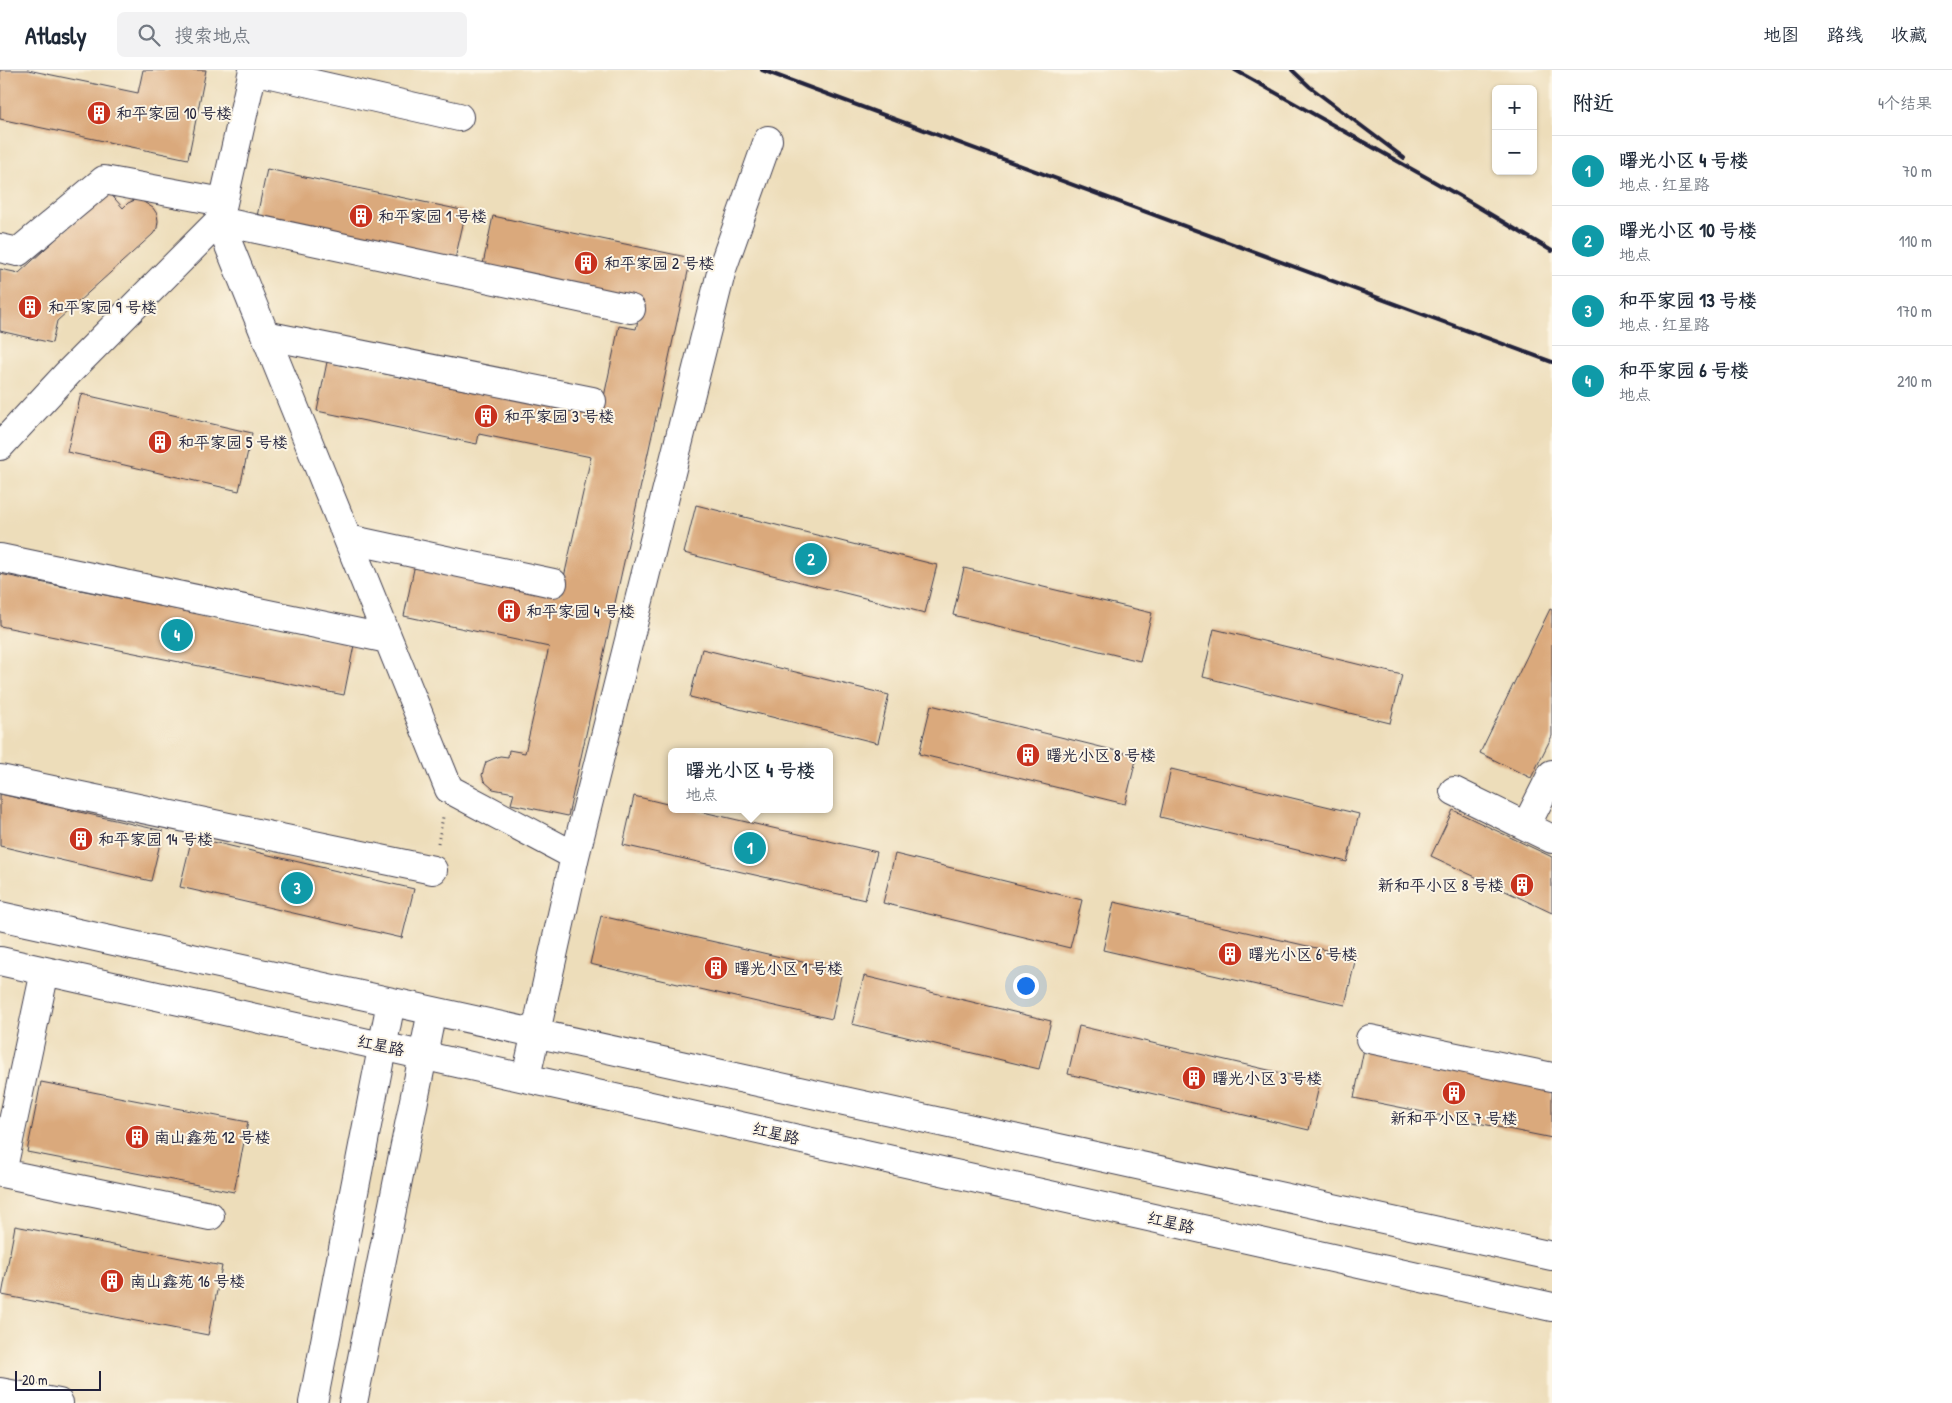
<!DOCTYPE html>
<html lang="zh">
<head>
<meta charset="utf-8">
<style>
	:root { --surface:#fff; --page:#f2f2f3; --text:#1f2937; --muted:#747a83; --line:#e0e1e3; --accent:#c8321e }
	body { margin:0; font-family:"Patrick Hand","LXGW WenKai TC",sans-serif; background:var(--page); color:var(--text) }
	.controls { position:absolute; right:15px; top:15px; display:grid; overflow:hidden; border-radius:8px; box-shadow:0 1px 4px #0004 }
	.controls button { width:45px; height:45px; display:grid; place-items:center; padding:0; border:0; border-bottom:1px solid var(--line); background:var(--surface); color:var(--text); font:25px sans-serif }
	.scale { position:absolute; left:15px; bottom:12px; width:86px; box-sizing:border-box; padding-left:5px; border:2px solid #22223b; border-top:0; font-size:14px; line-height:18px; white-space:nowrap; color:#22223b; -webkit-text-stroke:4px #fcf5e5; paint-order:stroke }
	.you { position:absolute; left:1025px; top:915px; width:18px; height:18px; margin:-12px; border:4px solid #fff; border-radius:50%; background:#1a73e8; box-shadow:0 0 0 8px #1a73e833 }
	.badge { display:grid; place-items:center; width:32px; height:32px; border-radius:50%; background:var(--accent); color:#fff; font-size:16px; font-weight:700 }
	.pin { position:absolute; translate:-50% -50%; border:2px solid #fff; box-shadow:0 1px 5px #0006 }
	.popup { position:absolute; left:668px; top:678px; width:165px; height:65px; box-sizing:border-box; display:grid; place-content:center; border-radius:8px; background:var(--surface); filter:drop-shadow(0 1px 4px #0005); font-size:16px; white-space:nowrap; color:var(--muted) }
	.popup b { font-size:19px; color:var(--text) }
	.popup::after { content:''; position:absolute; left:50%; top:100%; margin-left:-10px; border:10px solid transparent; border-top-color:var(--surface) }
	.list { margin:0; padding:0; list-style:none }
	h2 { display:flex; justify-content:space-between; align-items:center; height:65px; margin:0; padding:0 20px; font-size:21px }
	h2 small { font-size:16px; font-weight:400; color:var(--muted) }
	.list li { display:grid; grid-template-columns:32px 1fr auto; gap:15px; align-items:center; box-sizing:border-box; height:70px; padding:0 20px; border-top:1px solid var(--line) }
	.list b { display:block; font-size:19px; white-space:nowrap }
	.list p { margin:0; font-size:16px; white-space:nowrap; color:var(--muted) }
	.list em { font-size:16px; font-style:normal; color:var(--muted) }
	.icon { flex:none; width:28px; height:28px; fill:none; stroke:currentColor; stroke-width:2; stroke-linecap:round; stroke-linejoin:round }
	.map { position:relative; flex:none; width:1552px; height:1333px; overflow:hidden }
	header { display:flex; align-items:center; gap:30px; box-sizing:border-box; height:70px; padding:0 25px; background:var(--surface); border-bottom:1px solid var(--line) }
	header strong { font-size:24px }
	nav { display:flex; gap:28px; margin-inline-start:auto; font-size:18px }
	.search { width:350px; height:45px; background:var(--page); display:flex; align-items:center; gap:12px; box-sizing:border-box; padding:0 18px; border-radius:8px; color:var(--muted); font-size:19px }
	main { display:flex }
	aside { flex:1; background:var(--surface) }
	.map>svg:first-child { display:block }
</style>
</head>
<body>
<header>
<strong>Atlasly</strong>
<div class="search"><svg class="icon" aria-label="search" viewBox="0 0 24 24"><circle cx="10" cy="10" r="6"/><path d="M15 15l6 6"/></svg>搜索地点</div>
<nav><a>地图</a><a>路线</a><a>收藏</a></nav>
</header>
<main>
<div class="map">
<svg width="1552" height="1333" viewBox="0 0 1552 1333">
	<rect width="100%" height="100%" fill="#fcf5e5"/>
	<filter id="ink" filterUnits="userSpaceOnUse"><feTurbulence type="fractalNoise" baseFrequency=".02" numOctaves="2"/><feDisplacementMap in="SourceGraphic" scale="10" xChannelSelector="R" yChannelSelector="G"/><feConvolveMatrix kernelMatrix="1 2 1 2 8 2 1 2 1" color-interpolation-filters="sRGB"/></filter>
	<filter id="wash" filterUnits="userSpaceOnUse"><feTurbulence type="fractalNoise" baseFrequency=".0096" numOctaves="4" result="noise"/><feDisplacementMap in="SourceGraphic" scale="20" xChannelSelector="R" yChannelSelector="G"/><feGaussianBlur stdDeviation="1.12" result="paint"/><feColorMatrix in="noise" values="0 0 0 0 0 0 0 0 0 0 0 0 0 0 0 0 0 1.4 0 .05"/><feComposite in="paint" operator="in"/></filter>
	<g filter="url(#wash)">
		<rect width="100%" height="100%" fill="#edddba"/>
		<g id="blocks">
			<path fill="#daa97c" d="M0,0H28L138,23L143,0H206L188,89L0,49Z
				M267,99L466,141L454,194L256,151Z
				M108,121L123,138L128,133L135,130L142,131L153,138L157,144L158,151L157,158L153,164L57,251L52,273L0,261V199L19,203Z
				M493,146L691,188L568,746L511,734L514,723L493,719L484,711L482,705L486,692L500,686L508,687L509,680L525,683L549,577L404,546L415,494L560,525L591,387L479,364L477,374L317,341L327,292L479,323L481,315L601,341L619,256L636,259L642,232L482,199Z
				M81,324L252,363L239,421L67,382Z
				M696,435L937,495L925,543L684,483Z
				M964,498L1152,543L1140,591L953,545Z
				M0,504L354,575L344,625L0,556Z
				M1550,539L1552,540V666L1531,708L1480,683Z
				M1214,559L1402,605L1390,653L1203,607Z
				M702,579L889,625L878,673L690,627Z
				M931,635L1137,686L1125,734L919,684Z
				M1171,699L1359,744L1347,792L1160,747Z
				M0,724L163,761L151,811L0,776Z
				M634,726L671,735V739H690L877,782L865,830L623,775Z
				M1453,740L1552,787V843L1431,786Z
				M192,767L414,819L402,868L180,817Z
				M895,784L1082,830L1070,878L883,833Z
				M1114,832L1356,887L1345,935L1103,880Z
				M601,846L842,901L832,949L590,894Z
				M864,906L1051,951L1039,999L852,954Z
				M1079,956L1320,1012L1309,1060L1068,1004Z
				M1364,979L1552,1017V1068L1354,1028Z
				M41,1012L248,1052L234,1122L27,1082Z
				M15,1156L222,1196L208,1265L2,1225Z"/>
		</g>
	</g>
	<g filter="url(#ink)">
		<use href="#blocks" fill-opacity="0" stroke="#403e4e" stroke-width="1"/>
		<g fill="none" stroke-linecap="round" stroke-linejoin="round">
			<g stroke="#403e4e" stroke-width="30">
				<path id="minor" d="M459,47L253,0L219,151L631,239
					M0,178L18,182L104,110L223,132
					M265,265L592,331
					M0,376L68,303L219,151L449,719L575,786L526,1007
					M348,469L553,513
					M0,488L388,569
					M0,709L433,800
					M1454,721L1552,769
					M1526,756L1552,704
					M575,786L722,199L768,70
					M0,846L1552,1186
					M0,891L1552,1237
					M45,901L2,1103L210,1146
					M1370,969L1552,1007
					M0,1322L59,1333
					M313,1333L391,932
					M353,1333L432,941"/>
			</g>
			<path stroke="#403e4e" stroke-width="3" stroke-dasharray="1 4" stroke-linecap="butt" d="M438,773L443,747"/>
			<use href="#minor" stroke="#fff" stroke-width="28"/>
			<path stroke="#22223b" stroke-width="4" d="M762,0L1552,292
				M1235,0L1458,125L1552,181
				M1292,0L1310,17L1404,88"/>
		</g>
	</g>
	<defs>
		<g id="building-disc" transform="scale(1.25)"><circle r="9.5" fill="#c8321e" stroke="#fcf5e5"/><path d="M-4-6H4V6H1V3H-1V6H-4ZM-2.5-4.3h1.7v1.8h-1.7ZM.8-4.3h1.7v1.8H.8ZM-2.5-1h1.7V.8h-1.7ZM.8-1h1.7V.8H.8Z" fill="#fff"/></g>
	</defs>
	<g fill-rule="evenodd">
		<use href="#building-disc" x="99" y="43"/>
		<use href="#building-disc" x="361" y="146"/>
		<use href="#building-disc" x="586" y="193"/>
		<use href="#building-disc" x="30" y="237"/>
		<use href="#building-disc" x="486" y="346"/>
		<use href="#building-disc" x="160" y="372"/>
		<use href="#building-disc" x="509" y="541"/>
		<use href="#building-disc" x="1028" y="685"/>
		<use href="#building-disc" x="81" y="769"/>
		<use href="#building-disc" x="1522" y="815"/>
		<use href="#building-disc" x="1230" y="884"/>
		<use href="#building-disc" x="716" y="898"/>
		<use href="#building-disc" x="1194" y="1008"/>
		<use href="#building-disc" x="1454" y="1023"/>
		<use href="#building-disc" x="137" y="1067"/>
		<use href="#building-disc" x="112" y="1211"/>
	</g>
	<g text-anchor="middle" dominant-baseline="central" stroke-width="4" stroke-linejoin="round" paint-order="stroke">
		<g font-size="16" fill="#22223b" stroke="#fcf5e5" text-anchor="start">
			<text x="116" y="43">和平家园 10 号楼</text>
			<text x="378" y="146">和平家园 1 号楼</text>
			<text x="604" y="193">和平家园 2 号楼</text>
			<text x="48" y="237">和平家园 9 号楼</text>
			<text x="504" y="346">和平家园 3 号楼</text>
			<text x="178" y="372">和平家园 5 号楼</text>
			<text x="526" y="541">和平家园 4 号楼</text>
			<text x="1046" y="685">曙光小区 8 号楼</text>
			<text x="98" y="769">和平家园 14 号楼</text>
			<text x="1504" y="815" text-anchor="end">新和平小区 8 号楼</text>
			<text x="1248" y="884">曙光小区 6 号楼</text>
			<text x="734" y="898">曙光小区 1 号楼</text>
			<text x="1212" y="1008">曙光小区 3 号楼</text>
			<text x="1454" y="1048" text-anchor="middle">新和平小区 7 号楼</text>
			<text x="154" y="1067">南山鑫苑 12 号楼</text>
			<text x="130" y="1211">南山鑫苑 16 号楼</text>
		</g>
		<g font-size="16" fill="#22223b" stroke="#fcf5e5">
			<text transform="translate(381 975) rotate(12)">红星路</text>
			<text transform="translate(776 1063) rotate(13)">红星路</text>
			<text transform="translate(1171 1152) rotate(13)">红星路</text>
		</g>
	</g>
</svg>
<div class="controls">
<button>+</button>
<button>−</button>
</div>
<div class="scale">20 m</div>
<div class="you"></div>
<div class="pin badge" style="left:750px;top:778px;background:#0f9aa8">1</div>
<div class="popup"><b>曙光小区 4 号楼</b>地点</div>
<div class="pin badge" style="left:811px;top:489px;background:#0f9aa8">2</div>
<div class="pin badge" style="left:297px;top:818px;background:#0f9aa8">3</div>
<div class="pin badge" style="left:177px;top:565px;background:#0f9aa8">4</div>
</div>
<aside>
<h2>附近<small>4个结果</small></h2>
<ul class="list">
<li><span class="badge" style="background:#0f9aa8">1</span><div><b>曙光小区 4 号楼</b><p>地点 · 红星路</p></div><em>70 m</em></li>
<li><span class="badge" style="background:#0f9aa8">2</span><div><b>曙光小区 10 号楼</b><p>地点</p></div><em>110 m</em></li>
<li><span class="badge" style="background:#0f9aa8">3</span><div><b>和平家园 13 号楼</b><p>地点 · 红星路</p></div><em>170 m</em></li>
<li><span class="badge" style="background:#0f9aa8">4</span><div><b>和平家园 6 号楼</b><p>地点</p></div><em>210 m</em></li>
</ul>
</aside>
</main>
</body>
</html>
